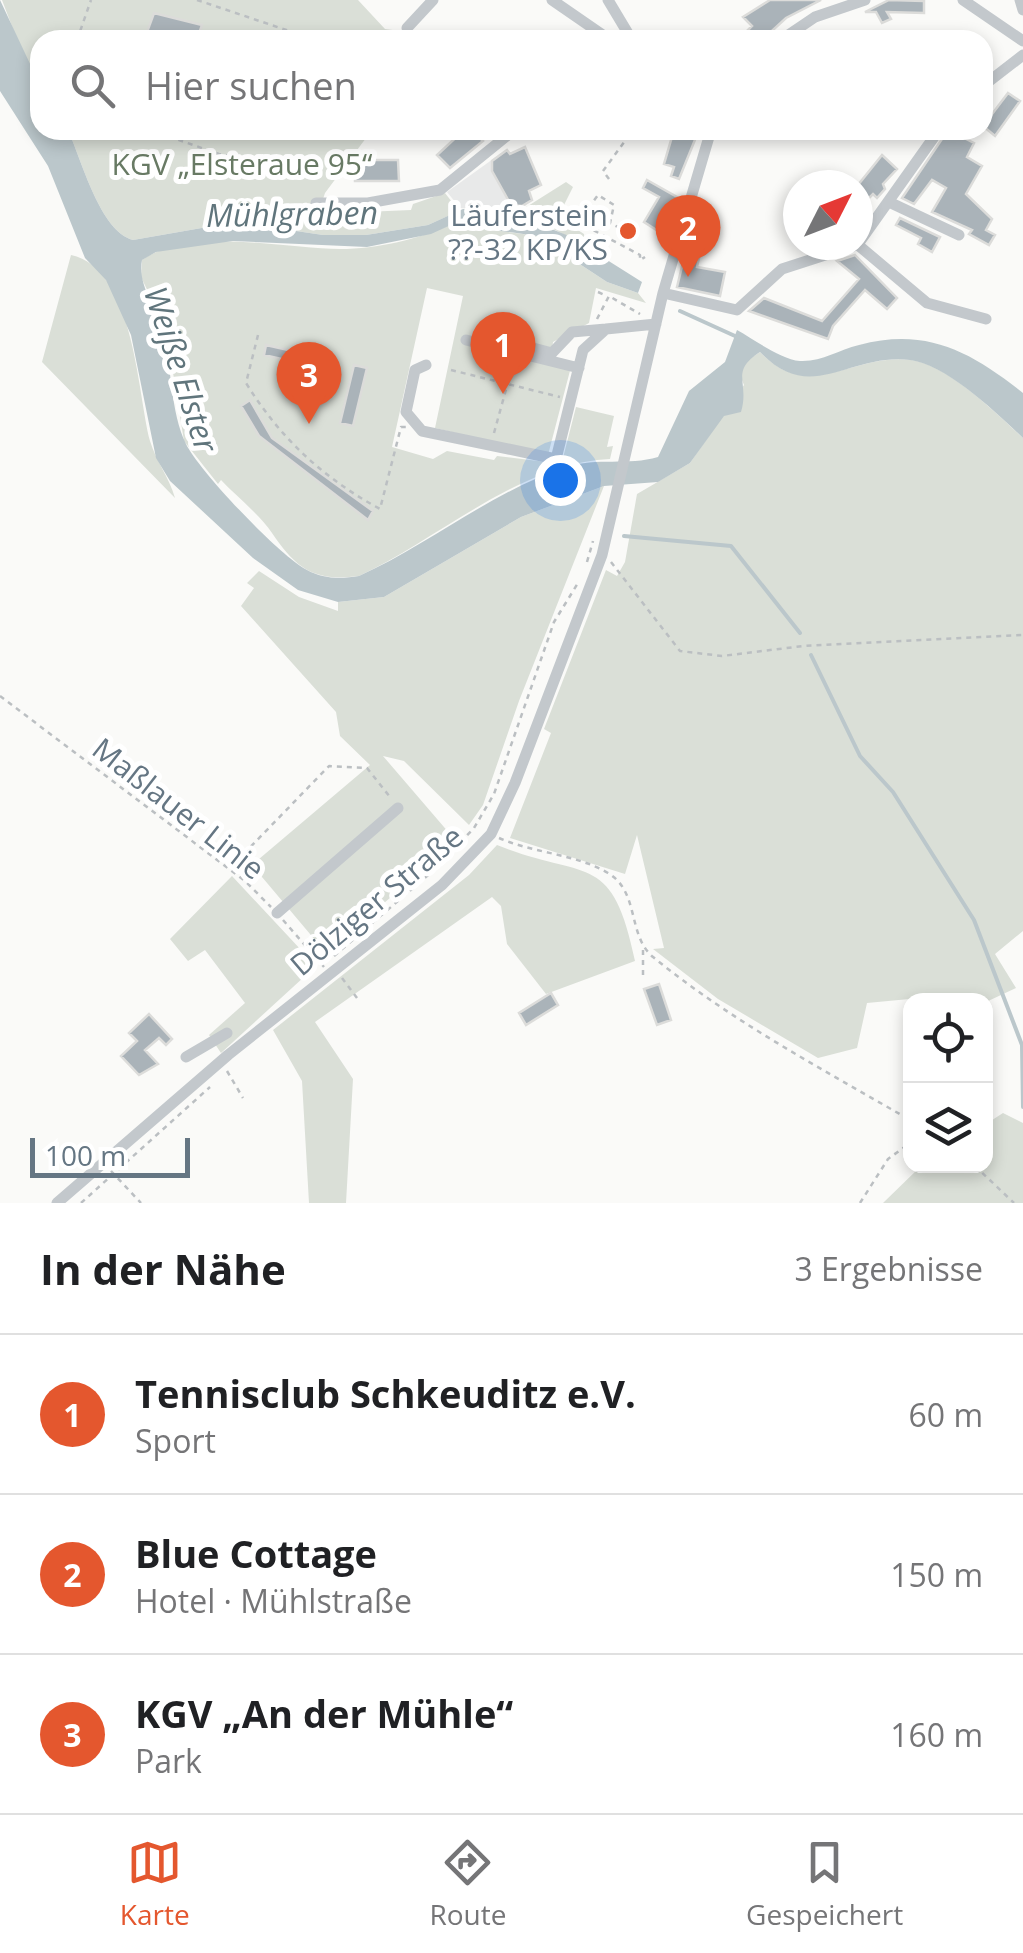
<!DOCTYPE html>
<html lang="de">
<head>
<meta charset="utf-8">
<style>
	:root { --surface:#fff; --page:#f2f2f2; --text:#202124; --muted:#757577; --line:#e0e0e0; --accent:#e4572e }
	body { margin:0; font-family:"Open Sans",sans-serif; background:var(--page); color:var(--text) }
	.controls { position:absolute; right:30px; bottom:30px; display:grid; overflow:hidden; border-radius:20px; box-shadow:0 5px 15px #0003 }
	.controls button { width:90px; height:90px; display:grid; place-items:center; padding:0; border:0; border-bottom:2px solid var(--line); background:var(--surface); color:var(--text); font:50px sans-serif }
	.compass { position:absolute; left:783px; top:170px; width:90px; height:90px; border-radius:50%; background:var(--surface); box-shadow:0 5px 15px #0003; rotate:48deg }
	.scale { position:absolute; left:30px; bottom:25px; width:160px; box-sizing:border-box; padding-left:10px; border:5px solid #657683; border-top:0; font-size:28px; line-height:35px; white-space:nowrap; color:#657683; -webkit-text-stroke:8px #fff; paint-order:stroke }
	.you { position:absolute; left:560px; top:480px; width:35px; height:35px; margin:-25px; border:8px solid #fff; border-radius:50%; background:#1a73e8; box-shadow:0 0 0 15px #1a73e833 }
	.badge { display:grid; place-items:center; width:65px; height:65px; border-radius:50%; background:var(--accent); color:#fff; font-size:32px; font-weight:700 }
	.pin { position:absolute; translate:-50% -82px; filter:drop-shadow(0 2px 5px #0008) }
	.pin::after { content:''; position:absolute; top:52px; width:35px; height:30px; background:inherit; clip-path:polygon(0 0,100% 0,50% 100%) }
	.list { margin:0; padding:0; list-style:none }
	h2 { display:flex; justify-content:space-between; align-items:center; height:130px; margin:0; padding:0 40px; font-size:42px }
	h2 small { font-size:32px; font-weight:400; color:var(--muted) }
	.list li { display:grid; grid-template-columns:65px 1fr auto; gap:30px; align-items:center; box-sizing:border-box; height:160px; padding:0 40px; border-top:2px solid var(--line) }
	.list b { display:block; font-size:38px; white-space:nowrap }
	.list p { margin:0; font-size:32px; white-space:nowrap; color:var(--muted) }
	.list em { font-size:32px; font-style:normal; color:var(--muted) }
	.icon { flex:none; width:55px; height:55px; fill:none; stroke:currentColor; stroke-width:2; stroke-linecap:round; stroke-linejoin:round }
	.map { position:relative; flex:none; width:1023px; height:1203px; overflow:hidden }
	.search { position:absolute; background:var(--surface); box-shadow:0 5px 15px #0003; left:30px; right:30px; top:30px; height:110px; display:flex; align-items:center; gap:25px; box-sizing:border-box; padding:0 35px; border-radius:30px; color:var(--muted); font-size:38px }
	.sheet { height:610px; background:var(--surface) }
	nav { display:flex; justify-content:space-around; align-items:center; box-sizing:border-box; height:140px; border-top:2px solid var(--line); background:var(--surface); font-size:28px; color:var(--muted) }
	nav a { display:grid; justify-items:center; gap:5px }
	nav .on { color:var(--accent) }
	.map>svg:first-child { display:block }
</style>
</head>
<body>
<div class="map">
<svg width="1023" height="1203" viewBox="0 0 1023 1203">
	<rect width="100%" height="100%" fill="#fafaf8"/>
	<path fill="#e8e9e9" d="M507,149L532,200L519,211L460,208L447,192Z"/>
	<path fill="#dadfd7" d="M2,0H358L385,29L408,32L416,40H40V85L26,63Z
		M68,130H372L325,193L318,214L411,210L413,204L445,193L459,211L428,225L366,235H323L236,222L133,240C100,231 82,161 68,130Z
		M566,182L573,187L558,217L584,234L585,246L520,211Z
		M452,224L537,236L607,282L638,293L646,303L596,288L589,323L553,342L551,358L572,363L548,455L435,428L463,296L427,288L392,447L433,459L447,451L494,460L497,456L554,463L563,458L576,407L614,416L607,447L613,446L610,459C522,462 437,540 359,576C313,582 296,568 272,533C259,514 237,497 221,480L218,484L184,441L166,329L141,277L142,260C189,226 286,249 340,249C377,249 419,239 452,224Z
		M71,255C134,268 137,390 150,441C156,461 169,477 175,498L42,362Z
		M760,352C809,404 851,353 911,360C947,364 997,414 1023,438V931L995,954L1016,988L986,1002L941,1000V996L867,1003L857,1048L818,1058L718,999L653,949L664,948L637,835L625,874L510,838L551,733L544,729L606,570L617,576L625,562L637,494L690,463L744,385L739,373L745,362Z
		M604,486L519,701L483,805L469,825L404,761L383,756L456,841L326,953L252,865L370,765L340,736L336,712L241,606L254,588L247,583L259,571L299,597L338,611V602L384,597L521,517Z
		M497,845C586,881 612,849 635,961L546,994L507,944L501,906L492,897L315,1022L353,1079L346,1203H309L302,1081L273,1030L469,875Z
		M232,876L316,966L221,1053L209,1035L245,1003L205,950L188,961L170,939Z
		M1003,1113L1023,1123V1203H883L921,1166H986V1124Z"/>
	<path fill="#bbc7cb" d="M0,0L40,85V130H68C82,161 100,231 133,240L236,222L323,235H366L428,225L463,209L507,211L569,236L642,282L638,293L607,282L537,236L453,224L431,234L367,247L233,241L156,252L142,260C137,285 157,308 163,332C172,367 170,411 186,444C199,471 280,556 307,570C323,579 341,579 359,576C430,544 491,492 566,467C597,457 628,466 658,457L689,391L725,362L737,330C755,340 780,359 800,361C822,362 838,350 859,345C927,327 971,352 1023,393V438C998,414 946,364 910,360C848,353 811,406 760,352C729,372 750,382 741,412L724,416L690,463L658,482L604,486L521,517L384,597L338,602L298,590L253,558L170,481L156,458L131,335L106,280L85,258L48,166L0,91Z"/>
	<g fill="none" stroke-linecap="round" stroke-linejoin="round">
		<path stroke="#bbc7cb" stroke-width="4" d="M680,311L735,336
			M624,536L731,546L800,633
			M811,655L860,756L893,792L974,920L1022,1045L1023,1107"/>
	</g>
	<path fill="#aab3b9" stroke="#dcdcda" stroke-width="2.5" d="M770,0H821L786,18L762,40H738L752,26L743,17Z
		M889,0L924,1V13L887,12L891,19L882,23L876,12H865Z
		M154,13L202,25L197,40H171L147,32Z
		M1008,93L1020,101L995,136L983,126Z
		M464,130H472L483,141L450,168L437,155Z
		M674,130H699L679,179L671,176L674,167L664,164Z
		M948,130L974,143L967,157L982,166L966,194L992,219L986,230L995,235L989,245L969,234L972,230L932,212L946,188L932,180L914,204L902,198Z
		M525,147L541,185L529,191L532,200L522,206L511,205L492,171V161L507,150L510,154Z
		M882,155L897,169L883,184L885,189L877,198L873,194L858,209V185Z
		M355,160H398L399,181H355Z
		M647,180L677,197L658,231L644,222L659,197L643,188Z
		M900,218L940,237L932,252L918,244L921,238L896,225Z
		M686,250L700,253L697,267L725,272L720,296L677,287Z
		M855,255L897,298L887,309L865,290L833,326L828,339L749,311L764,298L822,321L859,279L837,261Z
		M266,345L328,359L325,369L264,355Z
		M354,365L367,368L353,426L340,423Z
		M250,400L272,438L373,511L368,520L259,436L241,406Z
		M659,984L671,1020L657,1025L644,989Z
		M551,993L558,1005L526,1025L519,1013Z
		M149,1014L172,1039L166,1045L159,1038L145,1050L158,1064L139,1075L121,1056L137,1041L129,1033Z"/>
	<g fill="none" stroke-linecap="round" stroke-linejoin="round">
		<path stroke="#bbbfc2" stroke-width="2.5" stroke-dasharray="5 5" stroke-linecap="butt" d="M197,0L316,40
			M81,34L99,40
			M77,40L91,0
			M150,130L219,154L279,165
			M609,179L603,171L633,130
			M620,228L610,223L614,205L598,195L578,222L640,255V260L645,257
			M600,253L604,248
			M598,292L607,296
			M597,319L609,296L640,314
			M258,335L246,383C280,438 323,478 380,509L401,427H406
			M451,370L560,397
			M494,433L513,364
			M587,562L593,541
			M611,562L680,651L722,656L803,646L1023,635
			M0,696L245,881L271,907
			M499,838C533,853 576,854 608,873C640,892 627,935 653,957C731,1021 824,1070 910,1120
			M230,868L329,766L367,768L390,797
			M283,920L324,967
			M334,956L434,870L474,828L494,794L554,622L578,583
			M643,975V949
			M342,978L357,998
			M227,1071L243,1098
			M975,1166L1014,1203
			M111,1171L141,1203
			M81,1203L210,1087
			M860,1203L888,1159L910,1143"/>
		<path stroke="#c3c8cc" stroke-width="11" d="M552,0L610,40
			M608,0L632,40
			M963,0L1023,41
			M1020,0L1023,10
			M407,28L433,0
			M781,40L815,17L865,0
			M983,86L1023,55
			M316,203H368L440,190L514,130
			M891,203L959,235
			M858,244L939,130
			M858,245L927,303L986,319
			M663,293L737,310L782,269L856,245
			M466,340L579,368
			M522,345L552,353L572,332L606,329
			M426,365L415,370L406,412L422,431L556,459L583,350L606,329L656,324
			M277,913L398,808
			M186,1057L227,1033
			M57,1203L228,1055L442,885L491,834L515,783L602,555L663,293L711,130"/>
	</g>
	<circle fill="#e4572e" stroke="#fff" stroke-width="4" cx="628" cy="231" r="10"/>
	<g text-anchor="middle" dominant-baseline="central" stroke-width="10" stroke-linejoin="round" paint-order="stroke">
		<g font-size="30" fill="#687a64" stroke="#fff">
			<text x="242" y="163">KGV „Elsteraue 95“</text>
		</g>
		<g font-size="30" fill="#657683" stroke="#fff" text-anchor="end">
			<text x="608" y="214">Läuferstein<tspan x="608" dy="34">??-32 KP/KS</tspan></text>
		</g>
		<g font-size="30" fill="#657683" stroke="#fff">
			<text transform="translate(179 808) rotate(38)">Maßlauer Linie</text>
			<text transform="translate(376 900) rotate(-40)">Dölziger Straße</text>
		</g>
		<g font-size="32" font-style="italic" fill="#60757c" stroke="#fff">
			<text transform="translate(292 213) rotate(-1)">Mühlgraben</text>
			<text transform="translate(182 369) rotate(72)">Weiße Elster</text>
		</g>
	</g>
</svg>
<div class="controls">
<button><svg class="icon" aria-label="locate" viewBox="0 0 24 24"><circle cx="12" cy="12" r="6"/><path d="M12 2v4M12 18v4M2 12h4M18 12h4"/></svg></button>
<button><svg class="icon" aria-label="layers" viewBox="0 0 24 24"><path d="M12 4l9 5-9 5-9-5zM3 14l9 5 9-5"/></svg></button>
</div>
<svg class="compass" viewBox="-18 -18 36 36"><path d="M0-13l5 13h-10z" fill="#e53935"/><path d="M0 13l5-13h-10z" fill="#757577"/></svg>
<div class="scale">100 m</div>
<div class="you"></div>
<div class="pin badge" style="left:503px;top:394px">1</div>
<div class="pin badge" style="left:688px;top:277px">2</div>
<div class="pin badge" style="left:309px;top:424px">3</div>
<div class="search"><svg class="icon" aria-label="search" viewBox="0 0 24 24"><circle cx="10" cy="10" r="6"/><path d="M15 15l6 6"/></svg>Hier suchen</div>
</div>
<section class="sheet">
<h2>In der Nähe<small>3 Ergebnisse</small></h2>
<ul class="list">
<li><span class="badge">1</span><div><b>Tennisclub Schkeuditz e.V.</b><p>Sport</p></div><em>60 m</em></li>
<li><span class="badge">2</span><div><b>Blue Cottage</b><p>Hotel · Mühlstraße</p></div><em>150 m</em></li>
<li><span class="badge">3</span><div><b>KGV „An der Mühle“</b><p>Park</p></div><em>160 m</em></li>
</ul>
</section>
<nav>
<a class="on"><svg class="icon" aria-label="map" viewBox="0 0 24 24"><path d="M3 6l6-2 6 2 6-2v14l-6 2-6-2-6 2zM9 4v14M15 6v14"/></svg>Karte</a>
<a><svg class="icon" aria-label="directions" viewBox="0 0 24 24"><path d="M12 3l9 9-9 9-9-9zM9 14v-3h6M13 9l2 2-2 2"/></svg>Route</a>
<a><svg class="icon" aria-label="saved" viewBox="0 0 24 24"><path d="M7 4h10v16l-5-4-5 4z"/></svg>Gespeichert</a>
</nav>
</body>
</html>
